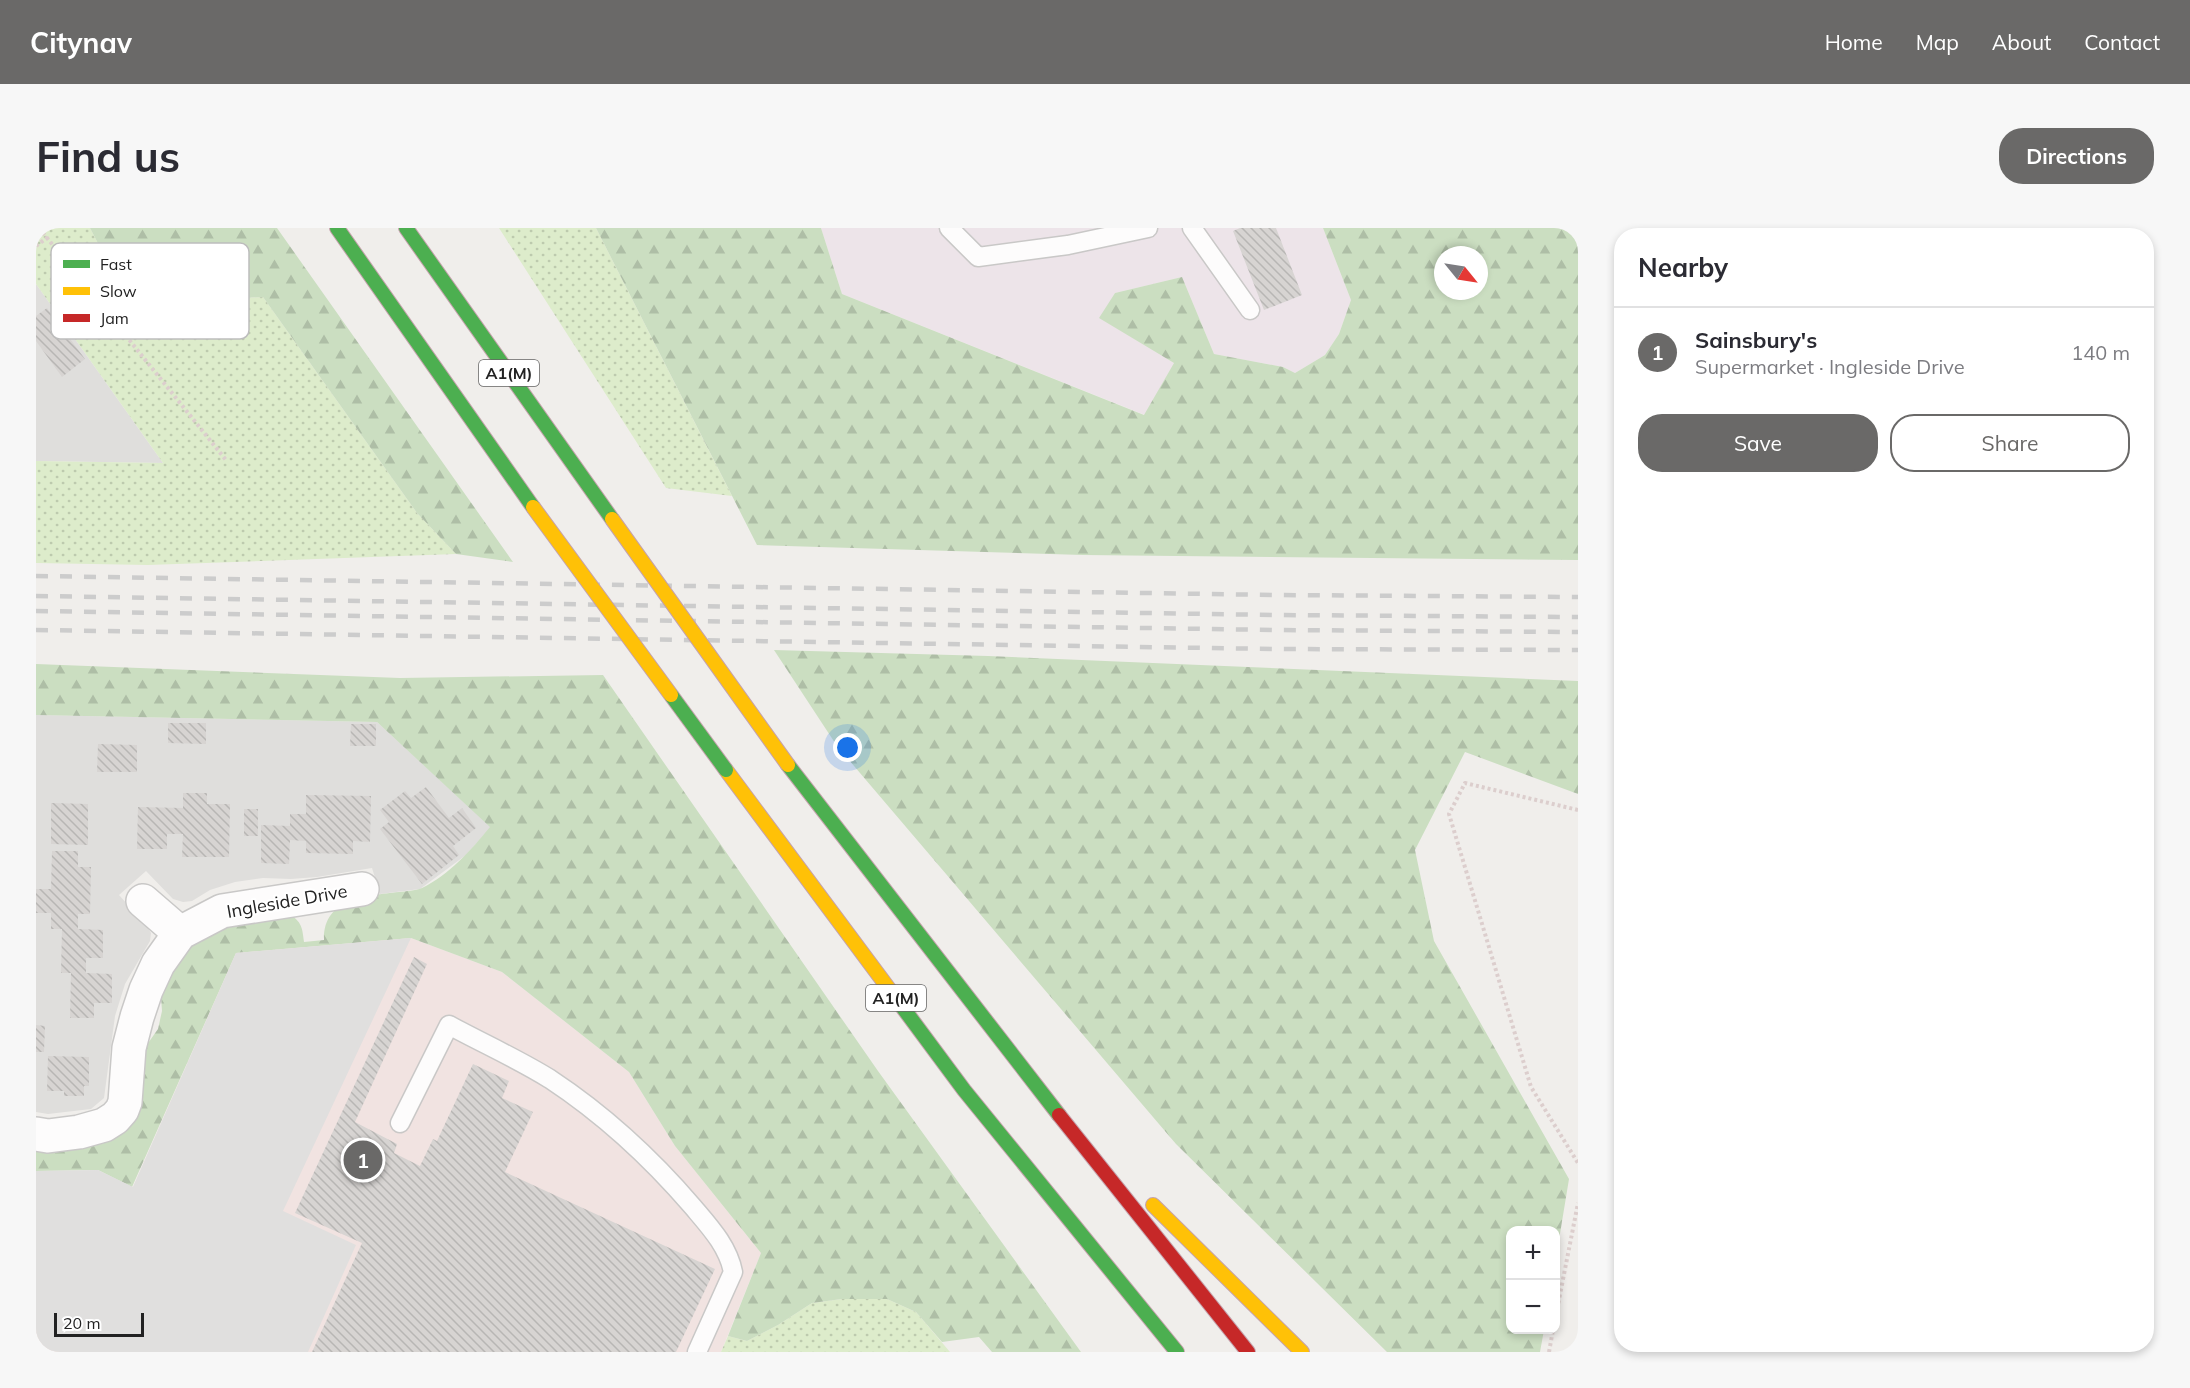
<!DOCTYPE html>
<html lang="en">
<head>
<meta charset="utf-8">
<style>
	:root { --surface:#fff; --page:#f7f7f7; --text:#2b2b33; --muted:#7c7c81; --line:#e1e1e2; --accent:#6a6968 }
	body { margin:0; font-family:Mulish,sans-serif; background:var(--page); color:var(--text) }
	.controls { position:absolute; right:18px; bottom:18px; display:grid; overflow:hidden; border-radius:12px; box-shadow:0 3px 9px #0003 }
	.controls button { width:54px; height:54px; display:grid; place-items:center; padding:0; border:0; border-bottom:2px solid var(--line); background:var(--surface); color:var(--text); font:30px sans-serif }
	.compass { position:absolute; left:1398px; top:18px; width:54px; height:54px; border-radius:50%; background:var(--surface); box-shadow:0 3px 9px #0003; rotate:120deg }
	.scale { position:absolute; left:18px; bottom:15px; width:90px; box-sizing:border-box; padding-left:6px; border:3px solid #222; border-top:0; font-size:16px; line-height:21px; white-space:nowrap; color:#222; -webkit-text-stroke:4px #fff; paint-order:stroke }
	.you { position:absolute; left:812px; top:520px; width:21px; height:21px; margin:-15px; border:4px solid #fff; border-radius:50%; background:#1a73e8; box-shadow:0 0 0 9px #1a73e833 }
	.badge { display:grid; place-items:center; width:39px; height:39px; border-radius:50%; background:var(--accent); color:#fff; font-size:20px; font-weight:700 }
	.pin { position:absolute; translate:-50% -50%; border:3px solid #fff; box-shadow:0 2px 6px #0006 }
	.list { margin:0; padding:0; list-style:none }
	h2 { display:flex; justify-content:space-between; align-items:center; height:78px; margin:0; padding:0 24px; font-size:26px }
	h2 small { font-size:20px; font-weight:400; color:var(--muted) }
	.list li { display:grid; grid-template-columns:39px 1fr auto; gap:18px; align-items:center; box-sizing:border-box; height:90px; padding:0 24px; border-top:2px solid var(--line) }
	.list b { display:block; font-size:22px; white-space:nowrap }
	.list p { margin:0; font-size:20px; white-space:nowrap; color:var(--muted) }
	.list em { font-size:20px; font-style:normal; color:var(--muted) }
	.actions { display:flex; gap:12px; padding:18px 24px }
	.actions a { flex:1; padding:14px 0; border:2px solid var(--accent); border-radius:24px; text-align:center; font-size:21px; color:var(--accent) }
	.actions .main { background:var(--accent); color:#fff }
	.map { position:relative; flex:none; width:1542px; height:1124px; overflow:hidden; border-radius:24px }
	header { display:flex; align-items:center; gap:36px; box-sizing:border-box; height:84px; padding:0 30px; background:var(--accent); color:#fff }
	header strong { font-size:28px }
	nav { display:flex; gap:33px; margin-inline-start:auto; font-size:21px }
	.intro { display:flex; align-items:center; justify-content:space-between; box-sizing:border-box; height:144px; padding:0 36px }
	h1 { margin:0; font-size:42px }
	.button { padding:15px 27px; border-radius:24px; background:var(--accent); color:#fff; font-size:21px; font-weight:700 }
	main { display:flex; gap:36px; padding:0 36px }
	aside { flex:1; background:var(--surface); border-radius:24px; box-shadow:0 3px 9px #0003 }
	.map>svg:first-child { display:block }
</style>
</head>
<body>
<header>
<strong>Citynav</strong>
<nav><a>Home</a><a>Map</a><a>About</a><a>Contact</a></nav>
</header>
<div class="intro"><h1>Find us</h1><a class="button">Directions</a></div>
<main>
<div class="map">
<svg width="1542" height="1124" viewBox="0 0 1542 1124">
	<defs>
		<pattern id="grass-dots" width="8" height="8" patternUnits="userSpaceOnUse" patternTransform="scale(1.5)"><rect width="8" height="8" fill="#ddeccb"/><path d="M2 2h.1M6 6h.1" fill="none" stroke="#bdcaae" stroke-width="1.8" stroke-linecap="round"/></pattern>
		<pattern id="forest-firs" width="22" height="20" patternUnits="userSpaceOnUse" patternTransform="scale(1.5)"><rect width="22" height="20" fill="#cbdec1"/><path d="M5 1l3.5 6h-7zM16 11l3.5 6h-7z" fill="#aebea6"/></pattern>
		<pattern id="building-back-hatch" width="6" height="6" patternUnits="userSpaceOnUse" patternTransform="scale(1.5)"><rect width="6" height="6" fill="#d7d4d2"/><path d="M-1 5l2 2M0 0l6 6M5-1l2 2" fill="none" stroke="#b8b6b4"/></pattern>
	</defs>
	<rect width="100%" height="100%" fill="#f0eeeb"/>
	<path fill="#dfdedc" d="M0,56L127,235L0,233Z
		M0,487L341,494L455,599L430,627L384,661L344,666L336,640L281,649L255,651L227,650L199,654L174,662L156,673L147,674L137,671L110,643L83,667L110,697L115,705L114,713L89,756L79,788L68,870L55,881L12,886L0,884Z"/>
	<path fill="#f1e3e1" d="M375,710L466,744L593,844L639,918L725,1025L685,1124H0V943L97,959L200,725Z"/>
	<path fill="#ede4e9" d="M785,0H1287L1315,72L1303,106L1289,127L1259,145L1247,139L1178,126L1146,49L1079,65L1064,90L1138,135L1109,187L806,66Z"/>
	<path fill="url(#grass-dots)" d="M0,0H54L67,25L160,72L227,69L381,285L420,326L112,337L0,335V233L127,235L0,56Z
		M463,0H560L696,268L630,260Z
		M806,1071H851L880,1084L914,1124H685L692,1108L711,1113L742,1097L776,1075Z"/>
	<path fill="url(#forest-firs)" fill-rule="evenodd" d="M54,0H241L477,334L420,326L381,285L227,69L160,72L107,62L67,25Z
		M560,0H785L806,66L1108,187L1138,135L1063,90L1079,65L1146,49L1178,126L1247,139L1259,145L1289,127L1303,106L1315,72L1287,0H1542V332L1047,327L721,317ZM1407,27H1443V63H1407Z
		M738,422L952,428L1542,453V566L1429,524L1379,622L1398,713L1533,951L1520,1030V1002H1474V1102H1508L1504,1124H1351L1140,916L801,518Z
		M0,436L364,450L567,447L842,843L1045,1124H956L943,1109L906,1114L880,1084L851,1071H806L776,1075L742,1097L711,1113L692,1108L725,1025L639,918L593,844L466,744L375,710L200,725L96,959L62,942L0,943V919L66,911L103,828L122,801L126,783L125,769L127,757L163,705L250,683C265,694 266,696 268,714L288,712C287,670 330,668 363,664C370,663 379,663 386,660C413,647 435,622 454,599L341,494L0,487Z"/>
	<path fill="#e0dfde" d="M375,710L247,983L320,1017L272,1124H0V943L62,942L97,959L200,725Z"/>
	<path fill="url(#building-back-hatch)" d="M1204,0H1240L1266,67L1228,82L1197,3Z
		M11,80L49,131L26,149L0,113V88Z
		M132,495H170V516L132,515Z
		M315,496H340V518H314Z
		M62,516L101,517V544H61Z
		M390,559L413,590L426,580L440,600L417,618L423,627L386,656L344,601L353,594L344,582L369,563L375,570Z
		M147,565H171V576H194L193,629H146L147,606H131V621H101L102,579L147,580Z
		M270,567L335,568L334,614L317,613V626L270,625V613L254,612L253,636L225,635V597L254,598V586H270Z
		M15,575L52,576V617L15,616Z
		M208,581H222V608H208Z
		M16,623H42V639H55L54,686H42V701L67,702V730H50V745L76,746V775H58V790H34L35,745H25L26,701H15V685H0V661H15Z
		M378,729L391,736L319,894L361,916L358,925L384,938L397,911L401,913L437,836L473,853L466,870L497,884L469,944L679,1041L640,1124H276L326,1015L259,985Z
		M0,797L9,798L8,824H0Z
		M12,828L53,829V858H48V868H28V863H11Z"/>
	<g fill="none" stroke-linecap="round" stroke-linejoin="round">
		<g stroke="#c9c8c7" stroke-width="21">
			<path id="lane" d="M913,0L942,29L1032,17L1112,0
				M1156,0L1214,82
				M364,895L413,797C446,815 482,831 514,851C567,886 615,930 657,979C673,998 692,1018 697,1044L661,1124"/>
		</g>
		<g stroke="#c9c8c7" stroke-width="36">
			<path id="street" d="M107,673L144,705
				M0,906L12,908L43,904L68,897L79,890L86,882L89,874L93,820L101,789L110,762L122,736L144,705L186,683L326,661"/>
		</g>
		<g stroke="#c5a2ac" stroke-width="16">
			<path id="fast" d="M301,0L497,279
				M370,0L576,291
				M752,537L1023,887
				M856,765L928,862L1141,1124"/>
		</g>
		<g stroke="#c5a2ac" stroke-width="16">
			<path id="slow" d="M690,542L856,765
				M1117,977L1266,1124"/>
		</g>
		<g stroke="#c5a2ac" stroke-width="16">
			<path id="jam" d="M1023,887L1212,1124"/>
		</g>
		<path stroke="#dccecd" stroke-width="4" stroke-dasharray="3 3" stroke-linecap="butt" d="M3,0L190,232
			M0,18L12,9
			M1542,582L1429,555L1413,586L1495,859L1542,935
			M1520,1087L1542,975
			M1513,1124L1517,1102"/>
		<use href="#lane" stroke="#fdfcfc" stroke-width="18"/>
		<use href="#street" stroke="#fdfcfc" stroke-width="33"/>
		<use href="#fast" stroke="#4caf50" stroke-width="14"/>
		<use href="#slow" stroke="#ffc107" stroke-width="14"/>
		<use href="#jam" stroke="#c62828" stroke-width="14"/>
		<path stroke="#ccc" stroke-width="4.5" stroke-dasharray="12 12" stroke-linecap="butt" d="M0,348L1240,367L1542,369
			M0,368L1240,387L1542,389
			M0,383L1240,402L1542,404
			M0,402L1238,421L1542,422"/>
		<g stroke="#c5a2ac" stroke-width="16" stroke-linecap="butt">
			<path id="fast-bridge" d="M635,467L690,542"/>
		</g>
		<g stroke="#c5a2ac" stroke-width="16" stroke-linecap="butt">
			<path id="slow-bridge" d="M497,279L635,467
				M576,291L752,537"/>
		</g>
		<use href="#fast-bridge" stroke="#4caf50" stroke-width="14"/>
		<use href="#slow-bridge" stroke="#ffc107" stroke-width="14"/>
	</g>
	<g text-anchor="middle" dominant-baseline="central" stroke-width="4.5" stroke-linejoin="round" paint-order="stroke">
		<g fill="#fff" stroke="#646464" stroke-width="1.5">
			<rect x="443" y="132" width="60" height="26" rx="4.5"/>
			<rect x="830" y="757" width="60" height="26" rx="4.5"/>
		</g>
		<g font-size="16" font-weight="bold" fill="#222">
			<text x="473" y="145">A1(M)</text>
			<text x="860" y="770">A1(M)</text>
		</g>
		<g font-size="18" fill="#222" stroke="#fff">
			<text transform="translate(251 673) rotate(-10)">Ingleside Drive</text>
		</g>
	</g>
	<rect x="15" y="15" width="198" height="96" rx="9" fill="#fff" stroke="#bdbdbd" stroke-width="1.5"/>
	<rect x="27" y="32" width="27" height="8" fill="#4caf50"/>
	<rect x="27" y="59" width="27" height="8" fill="#ffc107"/>
	<rect x="27" y="86" width="27" height="8" fill="#c62828"/>
	<g font-size="16" fill="#222">
		<text x="64" y="42">Fast</text>
		<text x="64" y="69">Slow</text>
		<text x="64" y="96">Jam</text>
	</g>
</svg>
<div class="controls">
<button>+</button>
<button>−</button>
</div>
<svg class="compass" viewBox="-18 -18 36 36"><path d="M0-13l5 13h-10z" fill="#e53935"/><path d="M0 13l5-13h-10z" fill="#7c7c81"/></svg>
<div class="scale">20 m</div>
<div class="you"></div>
<div class="pin badge" style="left:327px;top:932px">1</div>
</div>
<aside>
<h2>Nearby<small></small></h2>
<ul class="list">
<li><span class="badge">1</span><div><b>Sainsbury's</b><p>Supermarket · Ingleside Drive</p></div><em>140 m</em></li>
</ul>
<div class="actions"><a class="main">Save</a><a>Share</a></div>
</aside>
</main>
</body>
</html>
